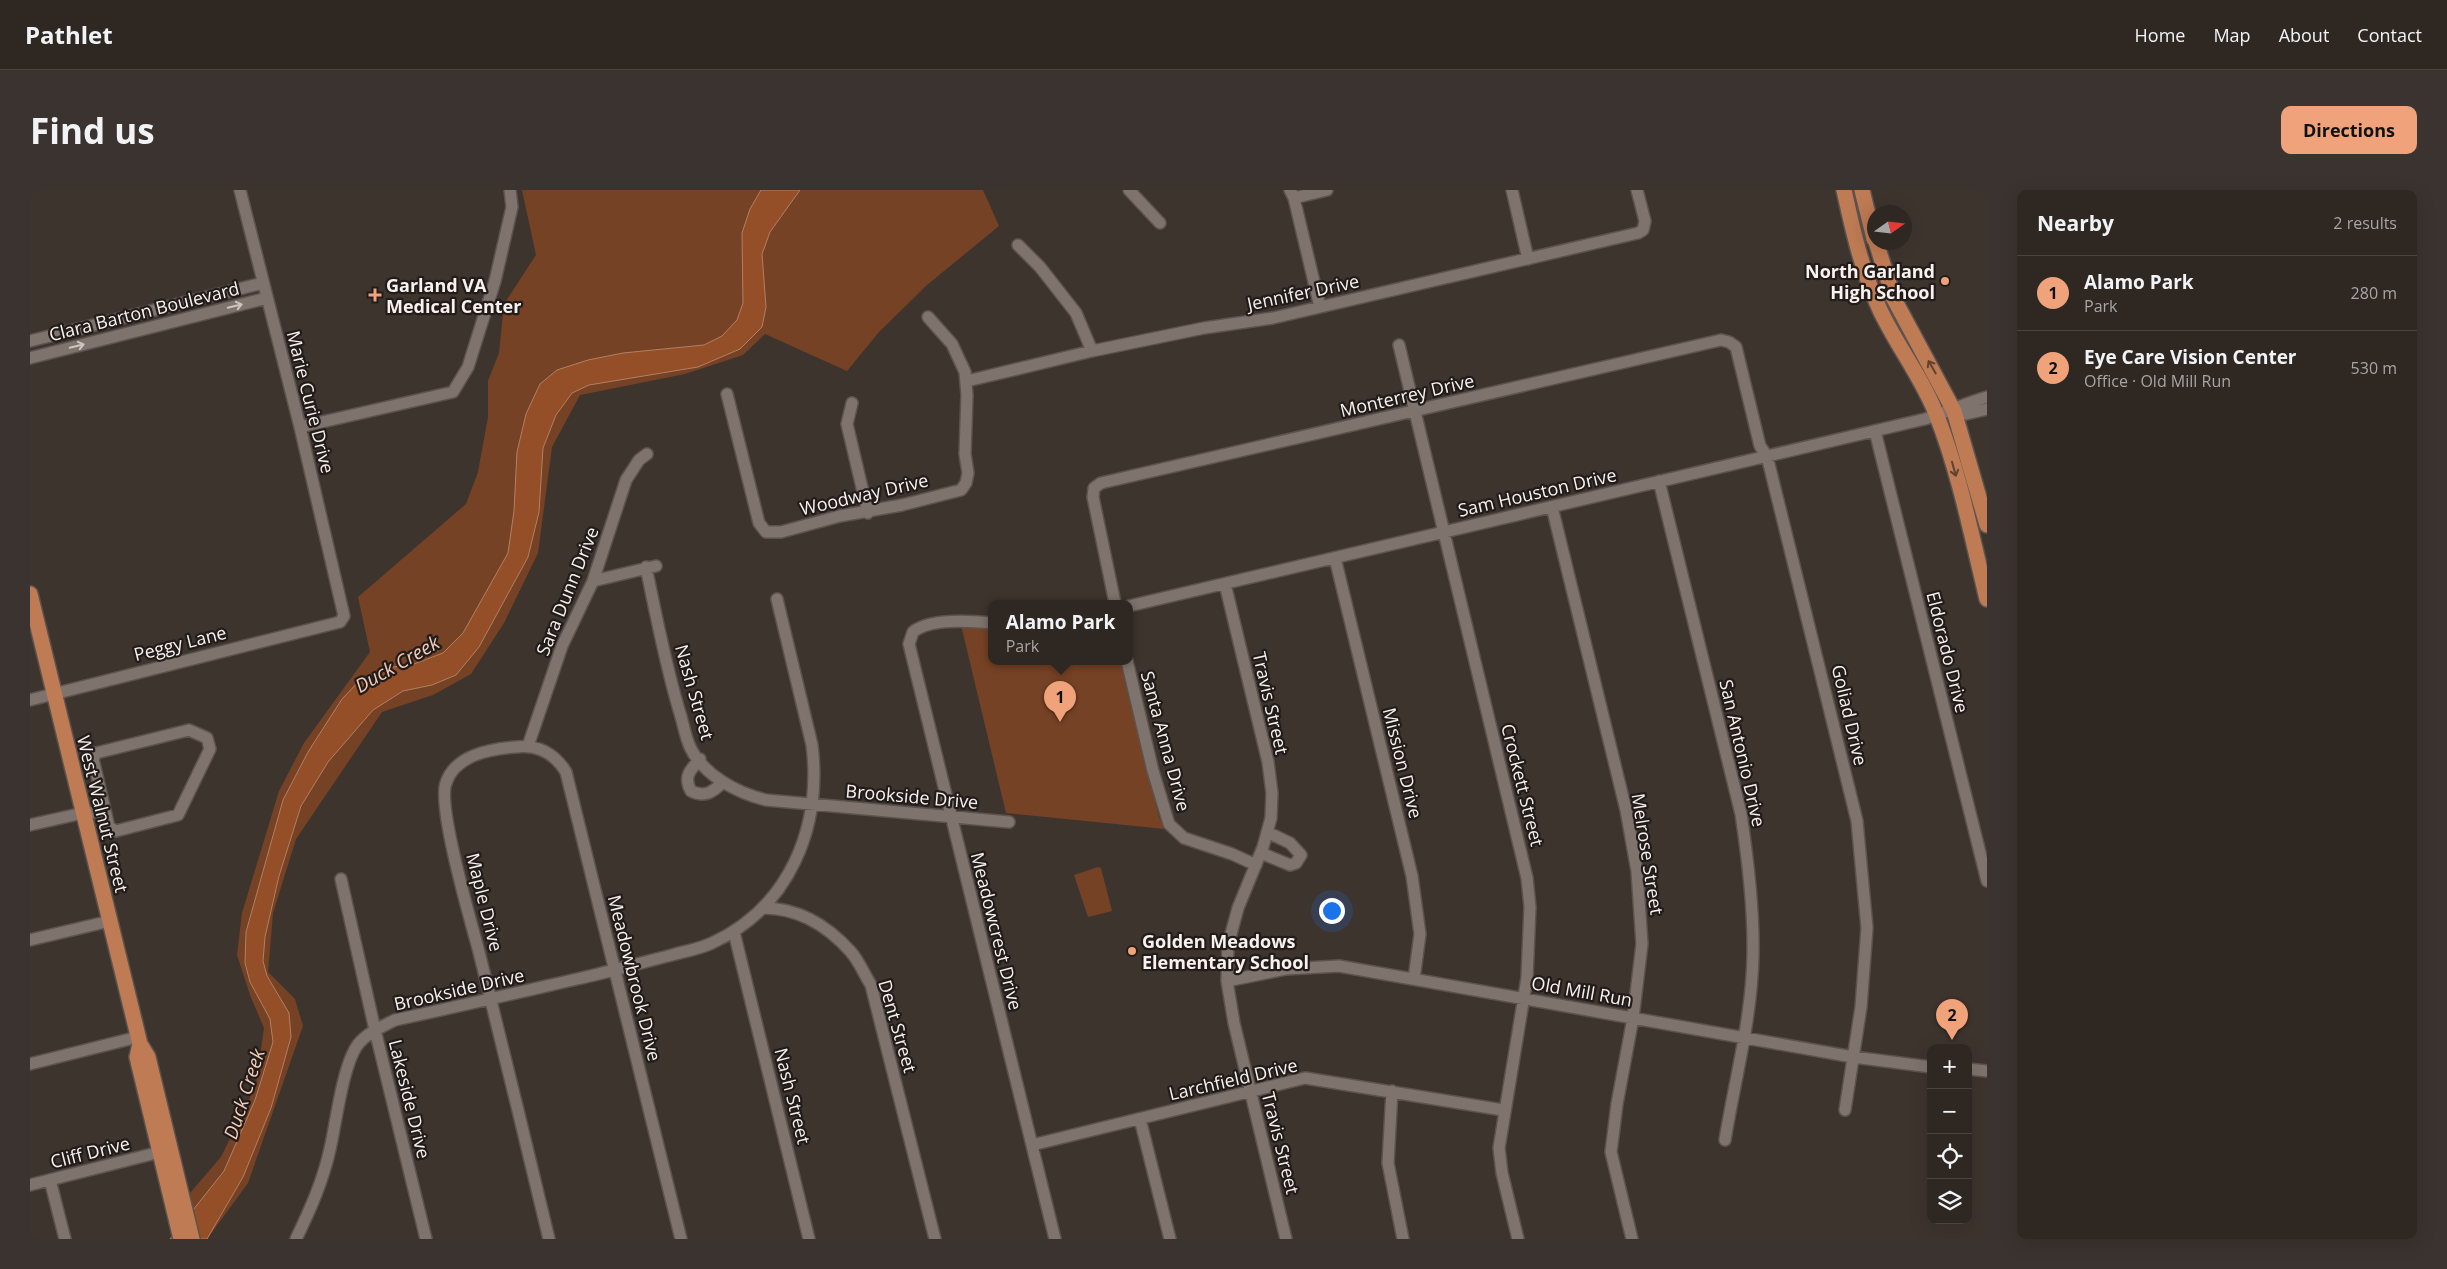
<!DOCTYPE html>
<html lang="en">
<head>
<meta charset="utf-8">
<style>
	:root { --surface:#2e2722; --page:#3a332f; --text:#f1f3f6; --muted:#a7a5a5; --line:#494440; --accent:#f0a27a }
	body { margin:0; font-family:"Open Sans",sans-serif; background:var(--page); color:var(--text) }
	.controls { position:absolute; right:15px; bottom:15px; display:grid; overflow:hidden; border-radius:10px; box-shadow:0 5px 20px #0002 }
	.controls button { width:45px; height:45px; display:grid; place-items:center; padding:0; border:0; border-bottom:1px solid var(--line); background:var(--surface); color:var(--text); font:25px sans-serif }
	.compass { position:absolute; left:1837px; top:15px; width:45px; height:45px; border-radius:50%; background:var(--surface); box-shadow:0 5px 20px #0002; rotate:76deg }
	.you { position:absolute; left:1301px; top:720px; width:18px; height:18px; margin:-12px; border:4px solid #fff; border-radius:50%; background:#1a73e8; box-shadow:0 0 0 8px #1a73e833 }
	.badge { display:grid; place-items:center; width:32px; height:32px; border-radius:50%; background:var(--accent); color:#111; font-size:16px; font-weight:700 }
	.pin { position:absolute; translate:-50% -41px; filter:drop-shadow(0 1px 2px #0008) }
	.pin::after { content:''; position:absolute; top:26px; width:18px; height:15px; background:inherit; clip-path:polygon(0 0,100% 0,50% 100%) }
	.popup { position:absolute; left:958px; top:410px; width:145px; height:65px; box-sizing:border-box; display:grid; place-content:center; border-radius:10px; background:var(--surface); filter:drop-shadow(0 1px 4px #0005); font-size:16px; white-space:nowrap; color:var(--muted) }
	.popup b { font-size:19px; color:var(--text) }
	.popup::after { content:''; position:absolute; left:50%; top:100%; margin-left:-10px; border:10px solid transparent; border-top-color:var(--surface) }
	.list { margin:0; padding:0; list-style:none }
	h2 { display:flex; justify-content:space-between; align-items:center; height:65px; margin:0; padding:0 20px; font-size:21px }
	h2 small { font-size:16px; font-weight:400; color:var(--muted) }
	.list li { display:grid; grid-template-columns:32px 1fr auto; gap:15px; align-items:center; box-sizing:border-box; height:75px; padding:0 20px; border-top:1px solid var(--line) }
	.list b { display:block; font-size:19px; white-space:nowrap }
	.list p { margin:0; font-size:16px; white-space:nowrap; color:var(--muted) }
	.list em { font-size:16px; font-style:normal; color:var(--muted) }
	.icon { flex:none; width:28px; height:28px; fill:none; stroke:currentColor; stroke-width:2; stroke-linecap:round; stroke-linejoin:round }
	.map { position:relative; flex:none; width:1957px; height:1049px; overflow:hidden; border-radius:10px }
	header { display:flex; align-items:center; gap:30px; box-sizing:border-box; height:70px; padding:0 25px; background:var(--surface); border-bottom:1px solid var(--line) }
	header strong { font-size:24px }
	nav { display:flex; gap:28px; margin-inline-start:auto; font-size:18px }
	.intro { display:flex; align-items:center; justify-content:space-between; box-sizing:border-box; height:120px; padding:0 30px }
	h1 { margin:0; font-size:35px }
	.button { padding:12px 22px; border-radius:10px; background:var(--accent); color:#111; font-size:18px; font-weight:700 }
	main { display:flex; gap:30px; padding:0 30px }
	aside { flex:1; background:var(--surface); border-radius:10px; box-shadow:0 5px 20px #0002 }
	.map>svg:first-child { display:block }
</style>
</head>
<body>
<header>
<strong>Pathlet</strong>
<nav><a>Home</a><a>Map</a><a>About</a><a>Contact</a></nav>
</header>
<div class="intro"><h1>Find us</h1><a class="button">Directions</a></div>
<main>
<div class="map">
<svg width="1957" height="1049" viewBox="0 0 1957 1049">
	<rect width="100%" height="100%" fill="#3e342e"/>
	<path fill="#764225" d="M492,0H953L969,36L897,95L849,142L817,181L735,144L713,165L655,184L550,205L522,257L508,363L474,433L441,484L403,505L352,522L266,649L243,723L238,782L265,809L273,836L218,993L177,1049H169L160,1003L191,967L226,895L234,838L220,805L207,765L212,723L249,601L274,553L340,462L328,407L436,314L448,282L458,227V191L469,163L474,114L506,65Z
		M931,435L961,439V471H1090L1129,627L1135,639L976,623Z
		M1068,677L1071,678L1082,721L1058,727L1044,685Z"/>
	<path fill="#944f28" stroke="#b28063" d="M731,0H770L740,42L732,64L736,117L732,137L710,159L668,177L559,195L542,203L526,225L513,258L509,322L498,367L449,457L426,485L402,495L373,501L343,520L298,572L271,616L249,686L235,747L233,771L237,786L259,823L261,847L241,918L213,987L177,1049H140L194,981L225,910L243,852L240,829L220,792L215,773L216,742L253,610L278,562L312,509L331,489L357,478L384,474L413,463L433,443L478,363L484,321L487,262L496,224L510,194L527,180L558,170L593,163L674,155L692,146L707,130L713,113L712,43L720,19Z"/>
	<g fill="none" stroke-linecap="round" stroke-linejoin="round">
		<g stroke="#5c534e" stroke-width="14">
			<path id="minor" d="M1099,0L1130,33
				M1260,0L1264,8L1290,117
				M1482,0L1498,69
				M1264,8L1297,0
				M988,55L1010,77L1046,123L1062,161
				M0,151L233,93
				M1369,155L1497,688L1500,717L1497,788L1469,958L1472,983L1488,1049
				M0,168L237,108
				M937,191L1062,161L1174,138L1243,128L1608,43L1613,40L1615,31L1607,0
				M697,204L729,333L736,342H751L810,326L872,315L931,300L936,293L938,283L935,264L937,205L935,182L922,154L898,127
				M822,213L817,234L838,323
				M1924,221L1936,224L1957,219
				M270,237L423,202L438,177L465,91L482,17L480,0
				M1845,241L1957,691
				M1629,291L1711,624C1718,670 1724,718 1723,765C1722,827 1705,889 1695,950
				M1522,317L1596,620L1607,681L1612,754L1603,828L1587,914L1581,962L1602,1049
				M1305,368L1382,686L1390,744L1384,789
				M616,377C626,425 635,473 649,520C653,532 655,546 660,557C673,585 707,603 736,610L979,632
				M563,391L626,376
				M1195,394L1238,572L1242,603L1241,628L1233,657L1208,718L1198,755L1197,791L1204,833L1256,1049
				M1085,413L1063,307L1064,298L1071,293L1691,150L1699,152L1706,157L1730,256L1737,266L1827,631L1837,738L1831,817L1815,920
				M1099,416L1895,229C1916,223 1935,213 1957,207
				M961,433C941,431 900,428 883,442L879,454L1025,1049
				M1097,471L1123,581L1139,634L1154,648L1202,664L1226,675
				M0,510L310,432L314,426L270,237L210,0
				M159,540L177,548L180,559L148,625L86,641L79,637L63,569L66,563Z
				M498,556L532,456L563,391L596,290L609,270L617,264
				M670,569C660,580 653,587 661,601C675,608 683,602 693,592
				M0,635L53,623L75,622
				M1231,663L1260,675L1266,673L1271,665L1260,653L1237,642
				M311,689L345,840L396,1049
				M733,718C769,718 797,735 821,762C829,771 834,784 841,795L905,1049
				M704,742L779,1049
				M0,750L80,731
				M1197,791L1256,779L1309,776L1823,867L1901,877
				M0,874L108,847
				M1938,879L1957,881
				M1362,901L1358,973L1373,1049
				M1110,929L1140,1049
				M1002,955L1275,888L1473,920
				M20,990L35,1049
				M0,995L130,962
				M266,1049C280,1020 293,991 300,959C306,934 313,870 330,852C339,842 353,836 365,830C426,817 486,803 547,789C579,782 610,773 642,765C655,761 670,759 682,753C760,717 792,637 782,555L747,409
				M519,1049C496,953 473,858 449,762C441,732 407,616 416,593C425,565 460,559 486,557C508,554 525,564 536,582L651,1049"/>
		</g>
		<g stroke="#5c534e" stroke-width="18">
			<path id="major" d="M1814,0C1823,41 1832,81 1850,120C1867,156 1893,189 1907,226C1930,285 1942,348 1957,409
				M1832,0L1844,49
				M1846,52L1864,109L1924,221L1957,335
				M0,404L110,854L118,867L162,1049
				M110,854L107,867L151,1049"/>
		</g>
		<use href="#minor" stroke="#7f736d" stroke-width="11"/>
		<use href="#major" stroke="#bf7b54" stroke-width="15"/>
	</g>
	<defs><path id="oneway-shaft" d="M-6 0H5M1.5-3L5.5 0L1.5 3" fill="none" stroke-width="1.6" stroke-linecap="round" stroke-linejoin="round" transform="scale(1.25)"/></defs>
	<g stroke="#cec5c1">
		<use href="#oneway-shaft" transform="translate(205 116) rotate(-14)"/>
		<use href="#oneway-shaft" transform="translate(47 156) rotate(-14)"/>
	</g>
	<g stroke="#604231">
		<use href="#oneway-shaft" transform="translate(1902 177) rotate(-120)"/>
		<use href="#oneway-shaft" transform="translate(1924 279) rotate(74)"/>
	</g>
	<g fill="#f0a27a" stroke="#211c1a" stroke-width="2">
		<circle cx="1915" cy="91" r="5"/>
		<path d="M342.5 97.5h5v5h5v5h-5v5h-5v-5h-5v-5h5z"/>
		<circle cx="1102" cy="761" r="5"/>
	</g>
	<g text-anchor="middle" dominant-baseline="central" stroke-width="4.5" stroke-linejoin="round" paint-order="stroke">
		<g font-size="18" font-weight="bold" fill="#f8f1ee" stroke="#211c1a" text-anchor="start">
			<text x="1905" y="81" text-anchor="end">North Garland<tspan x="1905" dy="21">High School</tspan></text>
			<text x="356" y="95">Garland VA<tspan x="356" dy="21">Medical Center</tspan></text>
			<text x="1112" y="751">Golden Meadows<tspan x="1112" dy="21">Elementary School</tspan></text>
		</g>
		<g font-size="18" fill="#f8f1ee" stroke="#211c1a">
			<text transform="translate(1273 102) rotate(-12)">Jennifer Drive</text>
			<text transform="translate(114 121) rotate(-14)">Clara Barton Boulevard</text>
			<text transform="translate(1377 205) rotate(-13)">Monterrey Drive</text>
			<text transform="translate(281 212) rotate(76)">Marie Curie Drive</text>
			<text transform="translate(1507 302) rotate(-13)">Sam Houston Drive</text>
			<text transform="translate(834 304) rotate(-13)">Woodway Drive</text>
			<text transform="translate(537 401) rotate(-68)">Sara Dunn Drive</text>
			<text transform="translate(150 453) rotate(-14)">Peggy Lane</text>
			<text transform="translate(1918 462) rotate(76)">Eldorado Drive</text>
			<text transform="translate(665 502) rotate(74)">Nash Street</text>
			<text transform="translate(1241 513) rotate(77)">Travis Street</text>
			<text transform="translate(1820 525) rotate(77)">Goliad Drive</text>
			<text transform="translate(1136 551) rotate(75)">Santa Anna Drive</text>
			<text transform="translate(1713 563) rotate(77)">San Antonio Drive</text>
			<text transform="translate(1373 573) rotate(76)">Mission Drive</text>
			<text transform="translate(1493 595) rotate(76)">Crockett Street</text>
			<text transform="translate(882 606) rotate(5)">Brookside Drive</text>
			<text transform="translate(73 624) rotate(76)">West Walnut Street</text>
			<text transform="translate(1618 664) rotate(81)">Melrose Street</text>
			<text transform="translate(455 712) rotate(76)">Maple Drive</text>
			<text transform="translate(967 741) rotate(76)">Meadowcrest Drive</text>
			<text transform="translate(605 788) rotate(76)">Meadowbrook Drive</text>
			<text transform="translate(429 799) rotate(-13)">Brookside Drive</text>
			<text transform="translate(1552 801) rotate(10)">Old Mill Run</text>
			<text transform="translate(868 836) rotate(74)">Dent Street</text>
			<text transform="translate(1203 889) rotate(-13)">Larchfield Drive</text>
			<text transform="translate(763 906) rotate(76)">Nash Street</text>
			<text transform="translate(380 909) rotate(76)">Lakeside Drive</text>
			<text transform="translate(1251 953) rotate(76)">Travis Street</text>
			<text transform="translate(60 962) rotate(-14)">Cliff Drive</text>
		</g>
		<g font-size="19" font-style="italic" fill="#f5ccb8" stroke="#211c1a">
			<text transform="translate(367 474) rotate(-30)">Duck Creek</text>
			<text transform="translate(214 904) rotate(-72)">Duck Creek</text>
		</g>
	</g>
</svg>
<div class="controls">
<button>+</button>
<button>−</button>
<button><svg class="icon" aria-label="locate" viewBox="0 0 24 24"><circle cx="12" cy="12" r="6"/><path d="M12 2v4M12 18v4M2 12h4M18 12h4"/></svg></button>
<button><svg class="icon" aria-label="layers" viewBox="0 0 24 24"><path d="M12 4l9 5-9 5-9-5zM3 14l9 5 9-5"/></svg></button>
</div>
<svg class="compass" viewBox="-18 -18 36 36"><path d="M0-13l5 13h-10z" fill="#e53935"/><path d="M0 13l5-13h-10z" fill="#a7a5a5"/></svg>
<div class="you"></div>
<div class="pin badge" style="left:1030px;top:532px">1</div>
<div class="popup"><b>Alamo Park</b>Park</div>
<div class="pin badge" style="left:1922px;top:850px">2</div>
</div>
<aside>
<h2>Nearby<small>2 results</small></h2>
<ul class="list">
<li><span class="badge">1</span><div><b>Alamo Park</b><p>Park</p></div><em>280 m</em></li>
<li><span class="badge">2</span><div><b>Eye Care Vision Center</b><p>Office · Old Mill Run</p></div><em>530 m</em></li>
</ul>
</aside>
</main>
</body>
</html>
